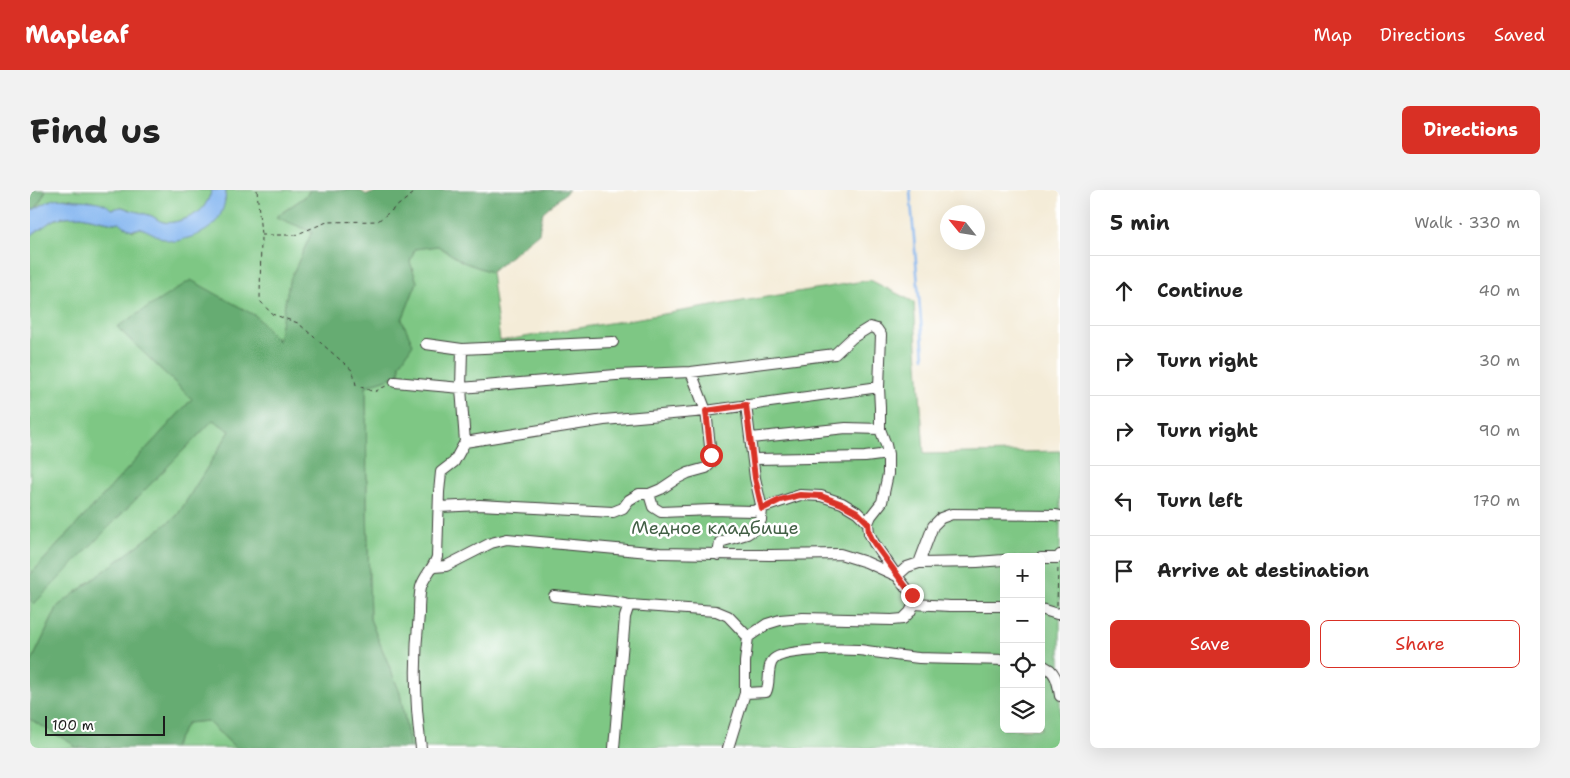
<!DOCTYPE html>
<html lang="en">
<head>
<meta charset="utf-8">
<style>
	:root { --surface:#fff; --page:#f2f2f2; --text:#222; --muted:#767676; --line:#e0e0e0; --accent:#d93025 }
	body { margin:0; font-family:"Shantell Sans",sans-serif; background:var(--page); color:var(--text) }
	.controls { position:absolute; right:15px; bottom:15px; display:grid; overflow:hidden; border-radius:8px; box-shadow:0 5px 20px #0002 }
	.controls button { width:45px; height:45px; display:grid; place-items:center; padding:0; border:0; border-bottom:1px solid var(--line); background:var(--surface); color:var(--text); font:25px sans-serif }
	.compass { position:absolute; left:910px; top:15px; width:45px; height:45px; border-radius:50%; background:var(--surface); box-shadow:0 5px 20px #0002; rotate:300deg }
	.scale { position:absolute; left:15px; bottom:12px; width:120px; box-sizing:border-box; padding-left:5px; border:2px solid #1c1c1c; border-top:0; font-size:14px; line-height:18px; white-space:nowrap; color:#1c1c1c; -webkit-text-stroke:4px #fff; paint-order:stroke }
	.stop { position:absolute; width:15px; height:15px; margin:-11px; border:4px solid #d93025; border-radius:50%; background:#fff }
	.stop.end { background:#d93025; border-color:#fff; box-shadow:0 1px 5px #0008 }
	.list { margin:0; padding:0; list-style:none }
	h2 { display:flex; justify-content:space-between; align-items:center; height:65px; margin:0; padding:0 20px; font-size:21px }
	h2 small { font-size:16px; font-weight:400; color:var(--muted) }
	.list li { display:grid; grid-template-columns:32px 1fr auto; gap:15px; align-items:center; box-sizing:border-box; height:70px; padding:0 20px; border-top:1px solid var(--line) }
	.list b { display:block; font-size:19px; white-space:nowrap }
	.list em { font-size:16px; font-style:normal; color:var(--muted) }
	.actions { display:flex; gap:10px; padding:15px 20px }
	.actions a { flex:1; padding:11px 0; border:1px solid var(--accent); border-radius:8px; text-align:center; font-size:18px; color:var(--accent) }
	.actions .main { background:var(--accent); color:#fff }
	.icon { flex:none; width:28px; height:28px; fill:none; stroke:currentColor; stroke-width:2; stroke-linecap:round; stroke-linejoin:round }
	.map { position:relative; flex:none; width:1030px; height:558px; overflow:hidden; border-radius:8px }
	header { display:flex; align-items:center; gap:30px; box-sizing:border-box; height:70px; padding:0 25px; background:var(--accent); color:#fff }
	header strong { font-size:24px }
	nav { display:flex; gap:28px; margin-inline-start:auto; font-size:18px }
	.intro { display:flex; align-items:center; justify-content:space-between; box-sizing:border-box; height:120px; padding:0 30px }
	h1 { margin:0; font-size:35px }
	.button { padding:12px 22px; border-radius:8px; background:var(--accent); color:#fff; font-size:18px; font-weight:700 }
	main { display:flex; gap:30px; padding:0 30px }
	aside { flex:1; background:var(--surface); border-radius:8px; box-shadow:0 5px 20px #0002 }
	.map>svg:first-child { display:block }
</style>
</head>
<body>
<header>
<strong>Mapleaf</strong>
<nav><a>Map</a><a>Directions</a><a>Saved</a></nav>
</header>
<div class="intro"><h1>Find us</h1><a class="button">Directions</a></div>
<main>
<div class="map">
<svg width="1030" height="558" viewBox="0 0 1030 558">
	<rect width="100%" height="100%" fill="#fff"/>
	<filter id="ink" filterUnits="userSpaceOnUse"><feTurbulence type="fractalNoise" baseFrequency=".02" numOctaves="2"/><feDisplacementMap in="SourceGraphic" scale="10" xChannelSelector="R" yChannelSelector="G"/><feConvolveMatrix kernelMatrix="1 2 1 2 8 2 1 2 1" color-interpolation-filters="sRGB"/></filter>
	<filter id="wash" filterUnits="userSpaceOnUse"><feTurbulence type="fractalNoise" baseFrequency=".0096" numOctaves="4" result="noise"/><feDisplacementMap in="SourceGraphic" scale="20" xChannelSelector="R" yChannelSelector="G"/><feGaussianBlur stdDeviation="1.12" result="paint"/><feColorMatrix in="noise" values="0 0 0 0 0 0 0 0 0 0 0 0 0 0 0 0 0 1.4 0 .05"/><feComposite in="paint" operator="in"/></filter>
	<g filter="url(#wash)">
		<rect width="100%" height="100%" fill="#f4ecd8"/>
		<path fill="#7ec784" stroke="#4d7250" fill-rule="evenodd" d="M16,0H182C180,6 175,17 170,21C162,27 143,35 133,32C128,31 124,26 119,25C110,22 101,21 93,17L81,19L63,11L46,10L35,8L12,14L6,19Z
			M196,0H280L276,6L247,26L282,42L259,92L248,152L226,126L87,137L162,209L0,385V46L23,30L33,27L51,26L84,33L89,32L103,41L110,38L117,40L183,35L195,10Z
			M408,56L433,72L461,82L470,151L840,90L884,112L894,264L1030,261V558H380L370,503L340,429L337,318L336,196L369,185L370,174L382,154L372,130L387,92L380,72L385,58ZM974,367H1011V539H974Z
			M183,230L200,241L147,326L28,416L0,475V410L4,413Z
			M0,529L41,553L47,558H0Z
			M177,531L206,558H143L157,533Z"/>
		<path fill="#66ac72" stroke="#416447" d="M0,0H16L6,19L0,21Z
			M280,0H329L337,5L352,0H539L513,22L509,43L461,82L433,72L408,56L385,59L380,72L387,92L372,130L383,154L370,174L369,185L336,196L337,318L340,429L370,503L380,558H206L177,531L157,533L143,558H47L41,553L0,529V475L28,416L147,326L200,241L183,230L4,414L0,410V385L162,209L87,137L161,90L226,126L248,151L259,92L282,42L246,27L276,6Z"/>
		<path fill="#84b6f0" stroke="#506986" d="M182,0H196C195,27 183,41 158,48C153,49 147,52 142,51C130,49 121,41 110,38C99,42 98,38 89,32L84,33L51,26L33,27L23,30L0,46V21C9,18 15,12 24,9C33,7 39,10 48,10C59,11 73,10 81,19L92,17C101,21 110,22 119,25C124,26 128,31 133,32C143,35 162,27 170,21C175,17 180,6 182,0Z"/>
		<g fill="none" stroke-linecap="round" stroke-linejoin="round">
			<path stroke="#84b6f0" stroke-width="2.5" d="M880,0L894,167"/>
		</g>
	</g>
	<g filter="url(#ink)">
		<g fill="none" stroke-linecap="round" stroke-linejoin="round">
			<g stroke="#3c3b38" stroke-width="12">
				<path id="minor" d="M432,159L583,152
					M365,192L431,198L586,185L661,182L805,164L822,148L840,137L847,139L851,145L849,197L850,218V239L856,255L858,264V284L852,312L841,326L838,333L839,343L844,353L867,386L882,405L884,414L880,422L873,429L862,430L773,428L750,430L737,434L718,447L715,472V503L698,558
					M721,248L816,238L850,239
					M435,252L574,230L676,221L849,197
					M723,269L835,267L858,264
					M619,304L623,317L631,322L681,320L723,321L770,305L791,306L812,313L827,322L838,333
					M409,317L450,315L583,322L593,318L599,310L609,304H619L631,299L646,289L658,283L676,278L681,273V265L676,221L661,182
					M688,365L690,352L717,344L726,338L731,330L732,319L725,288L716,215
					M1011,368H1028L1030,365
					M889,373L903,336L911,328L922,324L1025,325L1030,326
					M404,377L416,376L461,353L477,349L630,363L740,365L810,364L836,372L867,386
					M867,386L877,377L889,373L947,372L974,370
					M524,406L584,412L599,415L686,421L698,426L718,447
					M884,414L920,416H974
					M1011,419L1027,424L1030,423
					M1011,475C1026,479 1028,493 1030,506
					M715,503L736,502C741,492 736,476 744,469C755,459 812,459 828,460C848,462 868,466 889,468C917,469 946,469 974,470
					M391,558C385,514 384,468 389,424C389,415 389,406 391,397C394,386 403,379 407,367L409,302L411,282L424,272L435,252L431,198L432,159L396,154
					M584,558L595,427L599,415"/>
			</g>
			<path stroke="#3c3b38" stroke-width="1" stroke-dasharray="4 4" stroke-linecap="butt" d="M227,0L231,45L230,111L242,124L268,133L323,181L326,195L344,202L356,196
				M231,45H265L297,32L348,31L384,3L385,0
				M1027,415L1028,377"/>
			<use href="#minor" stroke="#fff" stroke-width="10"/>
		</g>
	</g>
	<g fill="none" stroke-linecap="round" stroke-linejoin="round" filter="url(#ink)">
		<path stroke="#d93025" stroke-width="6" d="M681,265L676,221L716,215L725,288L732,319L750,310L770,305L791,306L812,314L827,322L838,333L839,343L844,353L882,405"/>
	</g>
	<g text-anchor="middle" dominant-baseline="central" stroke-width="5" stroke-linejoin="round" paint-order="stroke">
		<g font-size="18" fill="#436046" stroke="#fff">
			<text x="685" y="338">Медное кладбище</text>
		</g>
	</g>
</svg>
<div class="controls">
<button>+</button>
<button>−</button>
<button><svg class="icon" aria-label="locate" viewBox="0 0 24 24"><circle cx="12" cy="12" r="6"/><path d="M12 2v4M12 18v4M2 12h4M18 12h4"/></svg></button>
<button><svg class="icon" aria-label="layers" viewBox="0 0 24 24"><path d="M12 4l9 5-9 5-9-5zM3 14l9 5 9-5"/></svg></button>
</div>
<svg class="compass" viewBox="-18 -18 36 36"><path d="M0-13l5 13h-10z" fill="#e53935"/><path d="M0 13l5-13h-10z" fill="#767676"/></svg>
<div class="scale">100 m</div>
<div class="stop" style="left:681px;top:265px"></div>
<div class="stop end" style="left:882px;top:405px"></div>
</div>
<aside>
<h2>5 min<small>Walk · 330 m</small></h2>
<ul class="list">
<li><svg class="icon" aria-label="ahead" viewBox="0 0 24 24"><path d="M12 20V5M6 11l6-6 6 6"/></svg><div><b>Continue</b></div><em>40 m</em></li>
<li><svg class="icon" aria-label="right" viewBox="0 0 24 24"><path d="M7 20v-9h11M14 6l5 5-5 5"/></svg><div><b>Turn right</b></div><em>30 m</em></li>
<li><svg class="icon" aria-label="right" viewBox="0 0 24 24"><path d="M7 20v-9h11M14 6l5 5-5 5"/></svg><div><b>Turn right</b></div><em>90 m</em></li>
<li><svg class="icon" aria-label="left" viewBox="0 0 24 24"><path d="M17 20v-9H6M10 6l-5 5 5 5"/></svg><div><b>Turn left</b></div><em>170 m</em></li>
<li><svg class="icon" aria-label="arrive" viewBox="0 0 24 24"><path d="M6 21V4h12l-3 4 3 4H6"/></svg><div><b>Arrive at destination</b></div></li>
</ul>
<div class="actions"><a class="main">Save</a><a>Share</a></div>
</aside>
</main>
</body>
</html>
